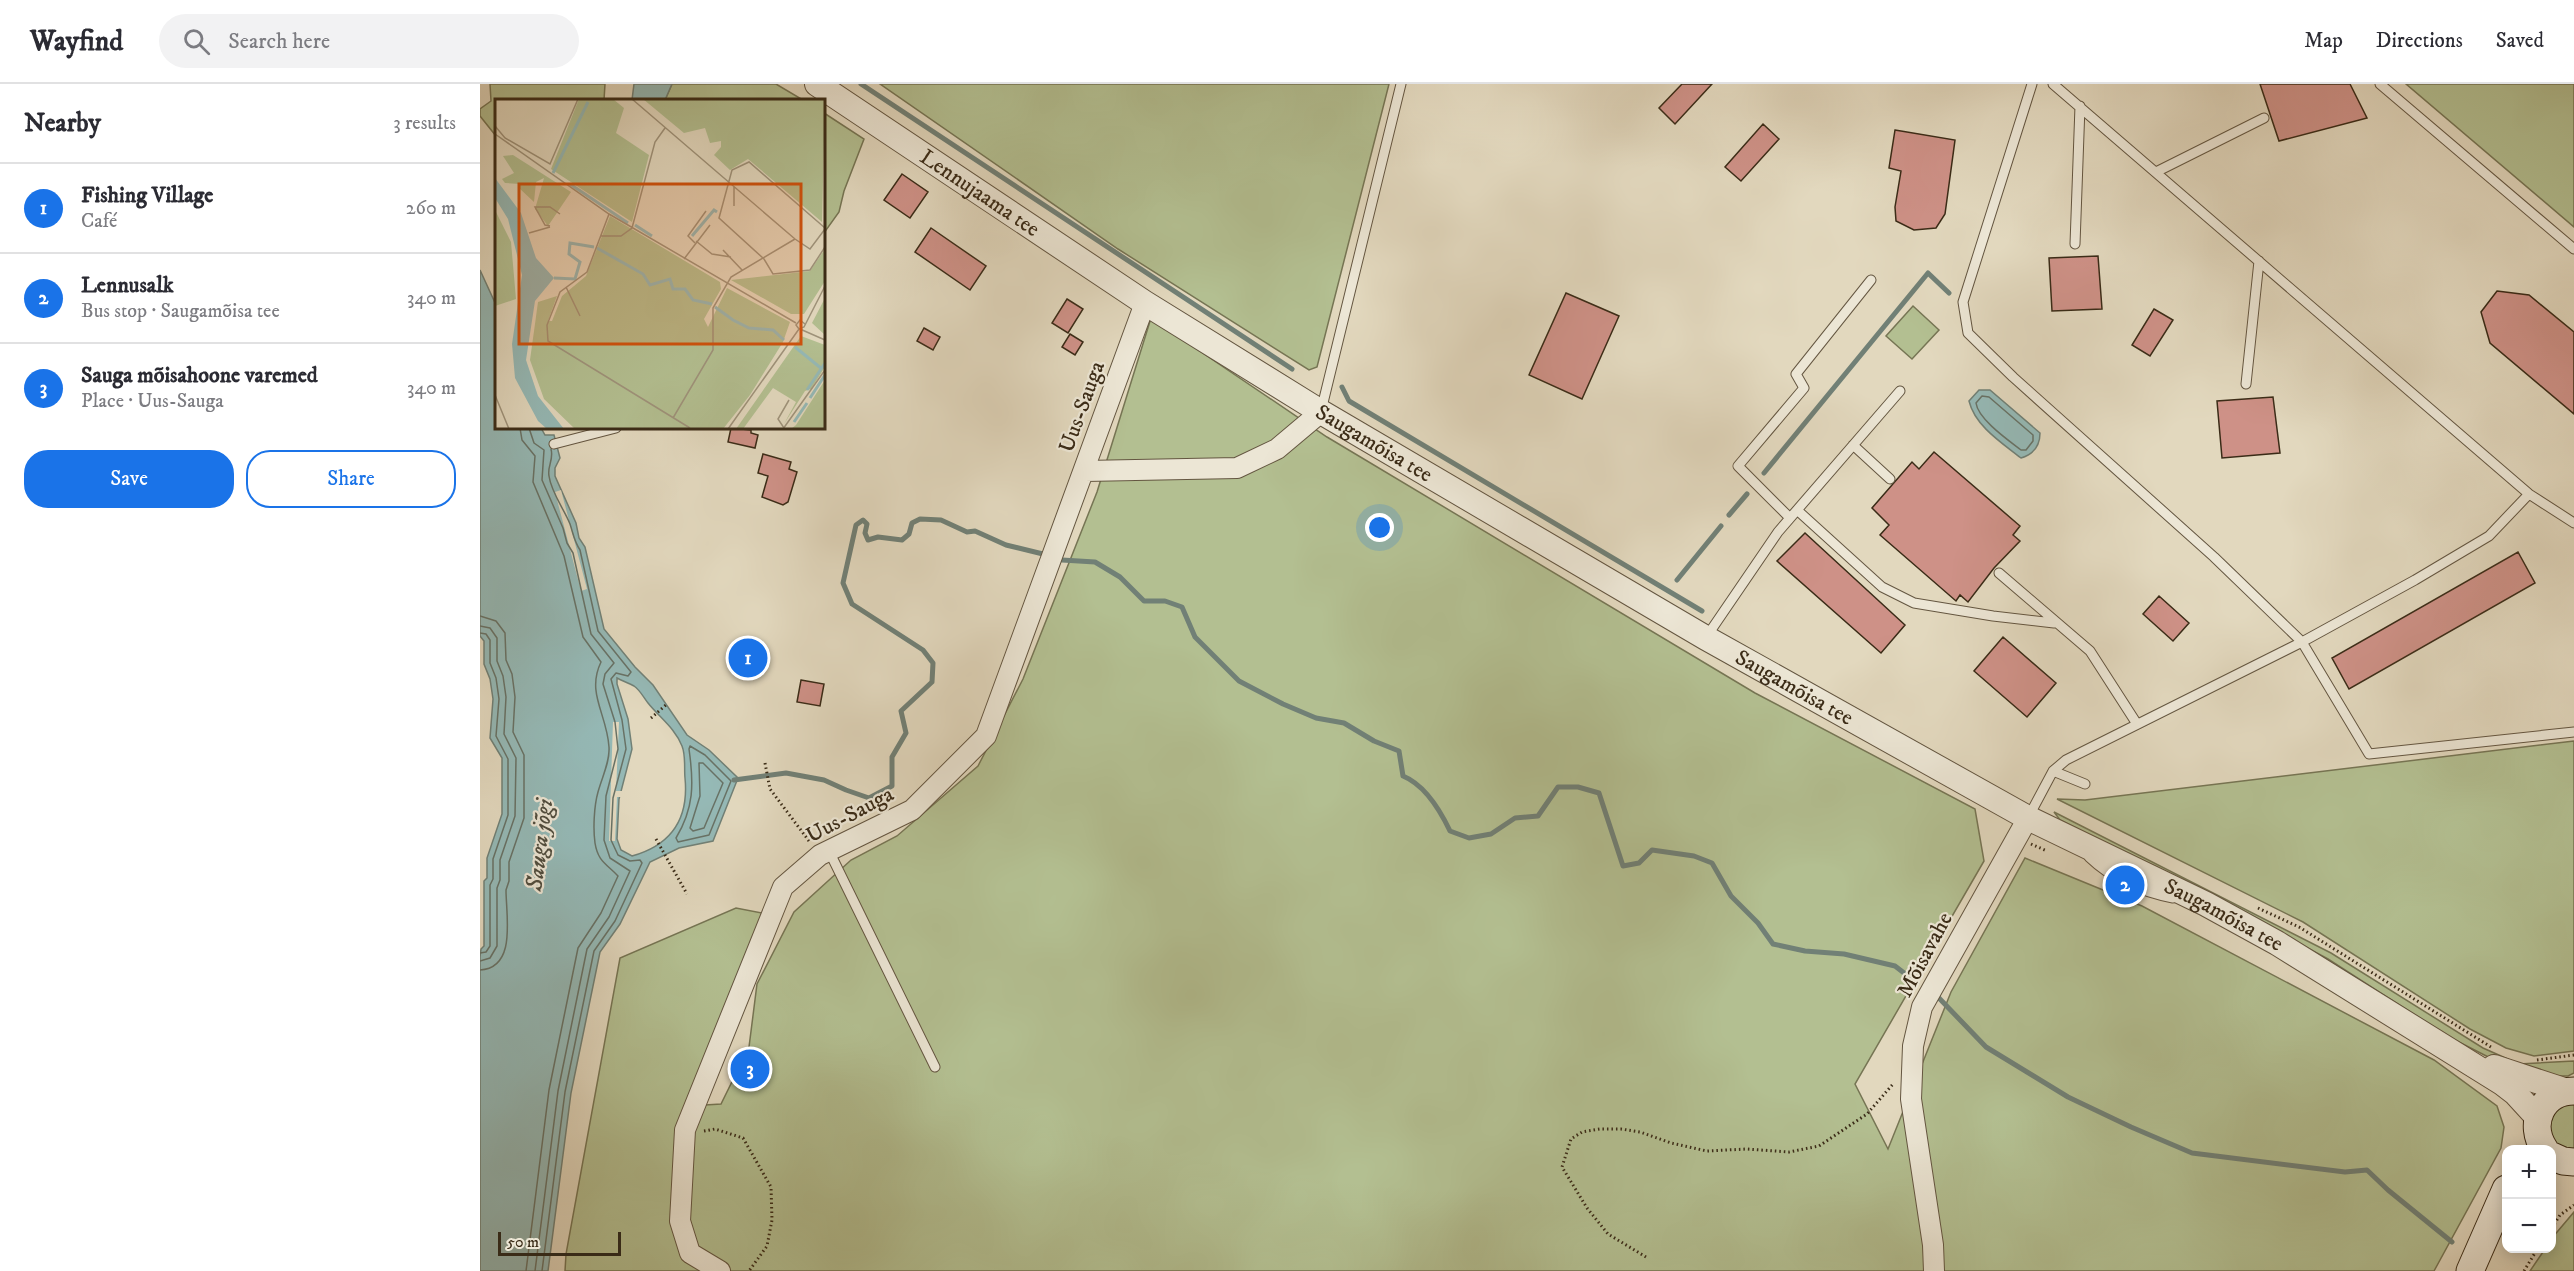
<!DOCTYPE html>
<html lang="en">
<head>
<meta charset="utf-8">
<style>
	:root { --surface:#fff; --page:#f2f2f3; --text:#2b2b33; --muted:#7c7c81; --line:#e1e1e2; --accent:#1a73e8 }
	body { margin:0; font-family:"IM FELL DW Pica",serif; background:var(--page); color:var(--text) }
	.controls { position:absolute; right:18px; bottom:18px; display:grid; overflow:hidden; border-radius:12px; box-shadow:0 3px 15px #0003 }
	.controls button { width:54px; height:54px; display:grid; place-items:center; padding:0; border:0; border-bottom:2px solid var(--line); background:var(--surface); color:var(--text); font:30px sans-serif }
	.scale { position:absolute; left:18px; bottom:15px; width:123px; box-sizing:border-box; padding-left:6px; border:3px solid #3a2b17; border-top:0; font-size:16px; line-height:21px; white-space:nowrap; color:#3a2b17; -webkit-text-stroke:4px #ece6d5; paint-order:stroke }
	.you { position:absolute; left:900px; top:444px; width:21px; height:21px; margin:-15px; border:4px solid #fff; border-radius:50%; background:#1a73e8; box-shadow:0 0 0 9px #1a73e833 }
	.badge { display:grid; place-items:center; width:39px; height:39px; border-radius:50%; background:var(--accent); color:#fff; font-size:20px; font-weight:700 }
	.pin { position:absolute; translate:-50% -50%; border:3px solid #fff; box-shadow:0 2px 6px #0006 }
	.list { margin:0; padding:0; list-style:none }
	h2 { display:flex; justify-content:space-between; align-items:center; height:78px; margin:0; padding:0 24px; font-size:26px }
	h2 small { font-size:20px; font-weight:400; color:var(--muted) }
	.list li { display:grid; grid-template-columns:39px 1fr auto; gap:18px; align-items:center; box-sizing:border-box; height:90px; padding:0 24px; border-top:2px solid var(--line) }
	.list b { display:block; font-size:22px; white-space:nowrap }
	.list p { margin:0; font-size:20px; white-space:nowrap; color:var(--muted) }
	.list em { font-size:20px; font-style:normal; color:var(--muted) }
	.actions { display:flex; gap:12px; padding:18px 24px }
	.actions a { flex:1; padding:14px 0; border:2px solid var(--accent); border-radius:24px; text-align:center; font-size:21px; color:var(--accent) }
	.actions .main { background:var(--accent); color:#fff }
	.icon { flex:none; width:33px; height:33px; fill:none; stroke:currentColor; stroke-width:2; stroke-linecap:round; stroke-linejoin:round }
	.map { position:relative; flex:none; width:2094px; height:1187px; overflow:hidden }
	header { display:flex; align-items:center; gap:36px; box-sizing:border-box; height:84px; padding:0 30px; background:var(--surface); border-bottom:2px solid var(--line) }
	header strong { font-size:28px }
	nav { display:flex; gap:33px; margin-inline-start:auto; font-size:21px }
	.search { width:420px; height:54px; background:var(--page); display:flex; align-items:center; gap:15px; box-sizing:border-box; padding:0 21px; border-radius:33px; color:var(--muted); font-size:22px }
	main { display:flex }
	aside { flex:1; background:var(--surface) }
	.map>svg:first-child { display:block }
</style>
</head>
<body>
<header>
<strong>Wayfind</strong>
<div class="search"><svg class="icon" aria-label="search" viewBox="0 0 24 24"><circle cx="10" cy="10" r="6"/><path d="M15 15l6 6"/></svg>Search here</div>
<nav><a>Map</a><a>Directions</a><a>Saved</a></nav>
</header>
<main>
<aside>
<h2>Nearby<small>3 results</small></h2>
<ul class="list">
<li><span class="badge">1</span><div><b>Fishing Village</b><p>Café</p></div><em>260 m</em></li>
<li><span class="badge">2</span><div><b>Lennusalk</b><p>Bus stop · Saugamõisa tee</p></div><em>340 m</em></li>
<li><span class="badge">3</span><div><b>Sauga mõisahoone varemed</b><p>Place · Uus-Sauga</p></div><em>340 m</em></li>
</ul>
<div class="actions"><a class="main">Save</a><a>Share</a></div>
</aside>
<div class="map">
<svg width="2094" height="1187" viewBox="0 0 2094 1187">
	<rect width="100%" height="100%" fill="#e2d8be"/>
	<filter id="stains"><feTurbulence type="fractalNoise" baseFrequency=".00333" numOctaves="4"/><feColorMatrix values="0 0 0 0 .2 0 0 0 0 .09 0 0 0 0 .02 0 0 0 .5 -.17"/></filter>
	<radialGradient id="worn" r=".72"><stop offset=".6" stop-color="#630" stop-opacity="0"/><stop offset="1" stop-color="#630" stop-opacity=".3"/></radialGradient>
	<path fill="#b3bf91" stroke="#767554" stroke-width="1.5" d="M10,0H125L124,16H16V52L0,32V25L11,17Z
		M192,0H296L323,16H185Z
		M400,0H909L837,283L829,286L638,165Z
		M1926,0H2094V143Z
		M344,29L384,55L364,107L359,128L344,149Z
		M1433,222L1459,246L1432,275L1406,252Z
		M671,234L847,353L1275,609L1495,725L1504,777L1375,1000L1408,1065L1471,908L1545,774L1662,822L1954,976L2017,1022L2024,1043L2021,1064L1954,1187H85L86,1170L140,874L256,824L282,829L209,1022L241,1020L269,963L277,900L314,828L371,776L417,752L498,682L543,595L617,408Z
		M2094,657V967L2054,972L2026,964L1990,945L1823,838L1577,715L1605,716Z
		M1574,728L1851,869L2003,964L2039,980L2094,977V989L2088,992H2067L2022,980L1969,953L1848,875L1735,814L1580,736Z
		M2094,1018V1066L2075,1060L2067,1038L2075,1024Z
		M2094,1128V1187H2050L2065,1165L2072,1164V1154Z"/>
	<path fill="#95b9b6" stroke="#718076" stroke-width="1.5" fill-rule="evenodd" d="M154,0H192L185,16H152Z
		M0,186L16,221V344H61L65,351H74L80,374L75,384V392L96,439L99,454L105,463L124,545L155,583L173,601L207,651L229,666L258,694L233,757L199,764L170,778L140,840L120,868L91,1009L68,1187H0V873L1,865L4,862V797L7,794V774L22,730V674L10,654L13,615L10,595L4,580V557L0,552ZM137,594C142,597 149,599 154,602C160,606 164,614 168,619C180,634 195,644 202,662C206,672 204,684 205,694C209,735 191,761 152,772L141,766L137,755L139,715L152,665L148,635L137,600Z
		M1499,306H1510L1560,349C1560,362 1554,370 1541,374C1522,359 1495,342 1489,317Z"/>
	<path fill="#e2d8be" d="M81,406L107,505L101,507L75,408Z
		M133,638H139L136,707H145L143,713H137L135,757H129Z"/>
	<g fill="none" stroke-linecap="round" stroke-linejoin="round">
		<path stroke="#687266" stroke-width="1.5" d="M1502,312L1509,313L1553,351V357L1546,366H1541C1528,356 1498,335 1496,319Z
			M40,344L42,356L55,372L53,398L84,472L103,553L121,578C106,609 127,630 129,663C130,678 122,693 118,708C114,722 113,745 115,759C118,778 127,780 138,792L121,829L98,864L69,1006L46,1187
			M49,344L54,359L64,366L62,396L83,444L87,459L93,469L111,550L134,579L125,590L123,600L135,638L138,665L126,712L124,756L130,774L150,787L129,833L107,865L78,1007L55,1187
			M0,532L16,537L25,549L26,576L32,590L35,613L33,648L44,671V734L29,778V797L26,806C26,832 37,884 0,886
			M0,542L10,544L17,554V577L23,592L26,613L24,650L36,674L35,732L20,776V796L17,804V862L10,874L0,877
			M0,549L6,550L10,556V579L16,594L19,615L16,652L28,675V731L13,775V795L10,801V862L6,868L0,869
			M210,662L225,671L251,697L229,751L198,758L196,754C214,724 214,700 209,665Z
			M219,679H223L243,699L224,744L213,747L210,744L220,712Z
			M62,1187L85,1008L114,867L135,837L162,779L160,776L150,777L138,771L131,756L133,714L146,665L142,636L131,595L136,589L148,592L151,588L118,547L100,466C94,457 93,449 90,440C84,425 71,408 69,392C67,382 74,376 71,365"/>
		<path stroke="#718076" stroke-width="5" d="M381,0L812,285
			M862,303L869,317L1222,527
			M1284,389L1448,189L1469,209
			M1249,431L1267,410
			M582,476L615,478L640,493L664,517H685L702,523L715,553L759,597L803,620L836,634L864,639L894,657L919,667L923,692C945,701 960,726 970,747L989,754L1011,750L1035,734L1058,732L1078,703H1098L1119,709L1143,782L1159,779L1172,766L1214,772L1232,779L1251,812L1278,839L1293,860L1325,867L1364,870L1415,882L1437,899
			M1197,496L1241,442
			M254,696L306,689L344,696L366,706L389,714L412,702V673L426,649L421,627L452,598L453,579L443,566L372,520L363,499L376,441L383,436L387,440L385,449L388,456L398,453L422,456L429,450L432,439L440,435L461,436L487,448L495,447L526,461L563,470
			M1458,913L1506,963L1588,1013L1651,1043L1712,1069L1865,1088L1887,1086L1908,1106L1972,1158"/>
	</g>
	<path fill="#ce9187" stroke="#3a2b17" stroke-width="1.5" d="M1202,0H1232L1195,40L1179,24Z
		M1780,0H1870L1887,34L1799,57Z
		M1283,40L1299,55L1261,97L1245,83Z
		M1415,46L1475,56L1465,130L1456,144L1434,146L1416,137L1415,123L1421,87L1409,84Z
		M422,90L448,108L430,134L404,116Z
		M451,144L506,182L490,206L435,168Z
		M1618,172L1622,225L1572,227L1569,174Z
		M2017,207L2049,211L2094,248V330L2010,259L2001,228Z
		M1086,209L1139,232L1102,315L1049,291Z
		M587,215L603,225L588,249L572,239Z
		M1674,225L1693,236L1670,272L1652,261Z
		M444,244L460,253L453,266L437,257Z
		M590,250L603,258L595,271L582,263Z
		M1793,313L1800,369L1742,374L1737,317Z
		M251,344L271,346V349L278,351L275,364L248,358Z
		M1454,368L1540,442L1533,451L1540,457L1514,484L1488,518L1480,511L1476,517L1400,451L1409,441L1392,424L1432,378L1439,385Z
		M283,370L311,378L309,385L317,388L308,418L303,421L282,413L288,392L278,389Z
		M1325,449L1425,541L1401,569L1297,477Z
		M2038,468L2055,499L1869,605L1852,574Z
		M1679,512L1709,539L1693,557L1663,530Z
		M1523,553L1576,599L1547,633L1494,587Z
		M321,596L344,600L340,622L317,618Z"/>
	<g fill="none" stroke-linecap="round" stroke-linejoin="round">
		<g stroke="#645641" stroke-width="11">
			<path id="service" d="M1552,0L1483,218L1488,249L1533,293L1734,473L1822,558L1889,670L2094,648
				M1573,0L2049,410L2094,439
				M1900,0L2094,165
				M1676,88L1784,34
				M1595,160L1600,22
				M1766,300L1779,177
				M841,327L921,0
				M74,360L136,344
				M1373,361L1410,395
				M1317,426L1402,503L1434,519L1513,532L1574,539
				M1310,434L1258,382L1324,304L1316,290L1391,196
				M1519,489L1610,567L1657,640
				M1227,552L1298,448L1420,307
				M1573,687L1605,700
				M1549,732L1573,687L1586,676L1822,558L1935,496L2009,452L2049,410
				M349,767L455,983
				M1609,773C1632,795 1662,808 1693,814"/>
		</g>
		<g stroke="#645641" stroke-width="22">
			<path id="minor" d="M605,387L757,384L797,365L841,328
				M240,1187L210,1169L200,1137L205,1046L303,803L340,771L432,726L506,652L665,219
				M1454,1187L1453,1161L1431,1015L1433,962L1442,923L1548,734"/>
		</g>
		<g stroke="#645641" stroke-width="26">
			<g id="tertiary">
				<path id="s1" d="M337,0L665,219L841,328L1226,554L1548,734L1726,820L1797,859L2022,999L2035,1009L2057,1033"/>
				<path d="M2014,983L2087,1007"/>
			</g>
		</g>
		<g stroke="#3a2b17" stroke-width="29">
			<path id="secondary" d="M2065,1066C2047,1040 2062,1007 2094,1007
				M2072,1072L2083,1077L2094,1078
				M1990,1187L2026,1105"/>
		</g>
		<path stroke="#3a2b17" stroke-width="3" stroke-dasharray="1.5 3" stroke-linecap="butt" d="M171,634L187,620
			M285,679L290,705L329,757
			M176,755L207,810
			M1551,760L1567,767
			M1778,824L1819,843L2011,963
			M2057,976L2094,971
			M224,1047L235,1045L263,1054L291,1103L292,1136L287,1162L269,1187
			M2072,1144L2080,1131L2094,1121
			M1166,1173L1128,1150L1107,1124L1082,1083L1091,1055L1102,1048L1120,1045H1141L1160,1048L1191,1059L1227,1067L1267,1065L1309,1068L1339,1062L1387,1030L1413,1000
			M2044,1187L2058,1164"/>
		<use href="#service" stroke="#ece6d5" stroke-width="9"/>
		<use href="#minor" stroke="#ece6d5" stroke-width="20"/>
		<use href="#tertiary" stroke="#ece6d5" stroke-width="24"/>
		<use href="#secondary" stroke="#ece6d5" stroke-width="27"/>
	</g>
	<g text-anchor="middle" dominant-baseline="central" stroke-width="4.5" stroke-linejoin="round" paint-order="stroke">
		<g font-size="22" fill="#3a2b17" stroke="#ece6d5">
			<text stroke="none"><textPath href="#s1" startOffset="196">Lennujaama tee</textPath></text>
			<text transform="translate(602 323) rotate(-70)">Uus-Sauga</text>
			<text stroke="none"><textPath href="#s1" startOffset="663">Saugamõisa tee</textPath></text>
			<text stroke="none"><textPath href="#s1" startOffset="1149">Saugamõisa tee</textPath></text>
			<text transform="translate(370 731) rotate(-28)">Uus-Sauga</text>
			<text stroke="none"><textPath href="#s1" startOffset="1635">Saugamõisa tee</textPath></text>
			<text transform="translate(1445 871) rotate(-62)">Mõisavahe</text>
		</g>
		<g font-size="24" font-style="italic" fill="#514e3f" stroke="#ece6d5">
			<text transform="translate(60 761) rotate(-83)">Sauga jõgi</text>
		</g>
	</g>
	<g transform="translate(15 15)">
		<rect width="330" height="330" fill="#e2d8be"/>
		<path d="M84,0H118L129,9L121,34L154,56L137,123L56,70ZM148,0H330L327,123L253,60L235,71L219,56L226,48V42L215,44L210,29L189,34ZM18,56L76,93L53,127L40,110L49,79L41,83L39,103L24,89L25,85L10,84L7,80L19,74L8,57ZM0,111L16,143L21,200L0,207ZM115,117L225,183L226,190L209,220L213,228L232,189L295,223L288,243L255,296L228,330H80L49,300L35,261L43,203L62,197L53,222H57L67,197L91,177ZM330,150V182L309,215H296L236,181L315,172ZM330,199V236L317,224ZM306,237L330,246V268L316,290L310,292L289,325L301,303L278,289L248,330H241ZM330,281V330H296L301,326Z" fill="#b3bf91"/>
		<path d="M0,79L26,114L41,159L59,179L40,202L31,261L43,297L69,330H52L43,322L20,279L17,245L27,176L13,120L0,99Z" fill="#95b9b6"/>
		<path fill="none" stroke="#95b9b6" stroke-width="3" d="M58,74L93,3M75,85L133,124M140,126L157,137M197,137L219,111L222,113M102,149L148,175L155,186L175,180L178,190H190L198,201L217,205M59,179L80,180L85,163L74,155L75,144L99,148M220,208L238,221L254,229L278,231L289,241M300,248L327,270M312,291L330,264M315,299L330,276M299,323L312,304"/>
		<path fill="none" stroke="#9f937b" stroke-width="1.5" d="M137,0L300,140L315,150L330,130M0,27L10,39L55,65L83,0M0,35L114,115L301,224M239,107V88M114,115L92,173L65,193L52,226L53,242L195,329M55,127L50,126L40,108H55L65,115M330,129L254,63L237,71L224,119L269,160L278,175L315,171L330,148M34,134L55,128M106,137H126L137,129L160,43L170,29M201,142L217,155L236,158M200,144L193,137L211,112M228,151L247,171M189,160L215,126M71,188L85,217M310,225L305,221L301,226L304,230L309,228L330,187M305,230L330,241M0,296L14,330M178,319L218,251V209L236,178L300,140M289,329L283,320L294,301M233,330L304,230M288,330L330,271"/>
		<path fill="#ce520e" fill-opacity="0.15" stroke="#ce520e" stroke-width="3" d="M24,85H306V245H24Z"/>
		<rect width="330" height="330" fill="none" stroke="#3a2b17" stroke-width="3"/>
	</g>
	<rect width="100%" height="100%" filter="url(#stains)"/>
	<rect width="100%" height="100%" fill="url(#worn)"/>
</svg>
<div class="controls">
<button>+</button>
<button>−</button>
</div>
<div class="scale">50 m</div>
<div class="you"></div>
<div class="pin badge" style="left:268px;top:574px">1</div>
<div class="pin badge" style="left:1645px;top:801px">2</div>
<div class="pin badge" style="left:270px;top:985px">3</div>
</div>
</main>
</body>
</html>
